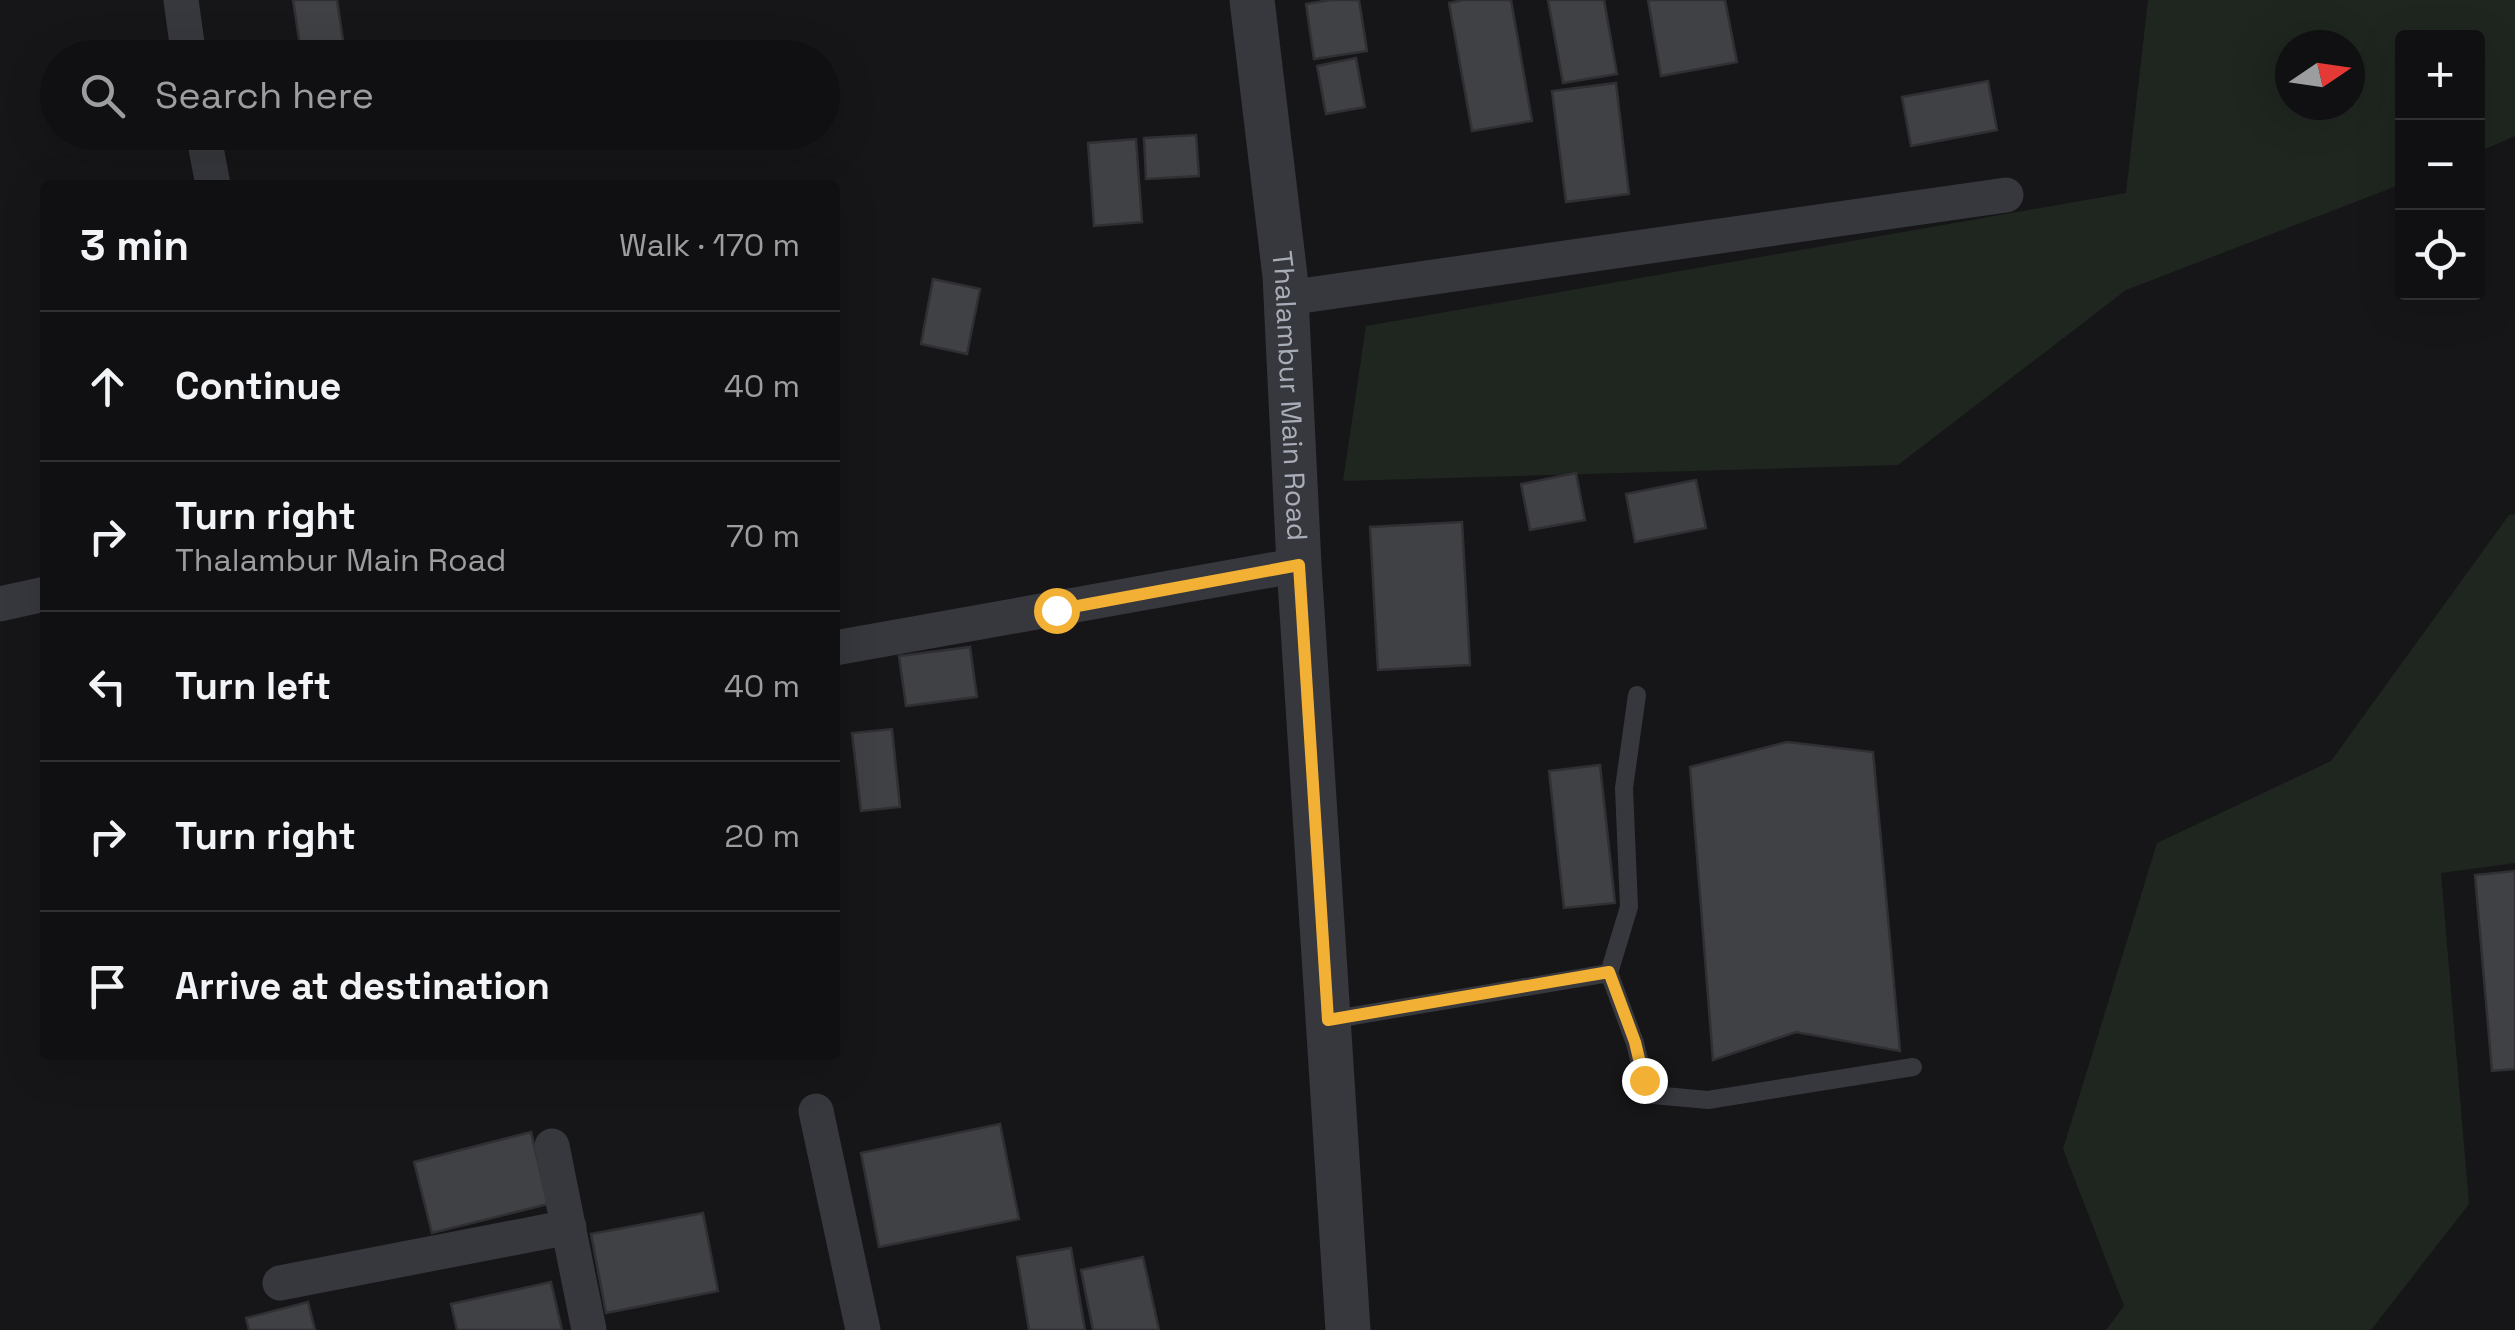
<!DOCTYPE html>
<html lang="en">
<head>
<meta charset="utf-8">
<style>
	:root { --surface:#101012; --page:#1e1e20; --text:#f1f3f6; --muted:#9c9d9f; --line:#303032 }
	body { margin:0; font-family:"Space Grotesk",sans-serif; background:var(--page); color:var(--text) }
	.controls { position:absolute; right:30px; top:30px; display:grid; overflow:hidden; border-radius:10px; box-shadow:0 10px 40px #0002 }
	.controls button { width:90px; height:90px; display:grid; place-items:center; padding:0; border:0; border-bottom:2px solid var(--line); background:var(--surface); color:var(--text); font:50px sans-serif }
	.compass { position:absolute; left:2275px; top:30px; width:90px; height:90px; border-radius:50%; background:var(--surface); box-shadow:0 10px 40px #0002; rotate:77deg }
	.stop { position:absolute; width:30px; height:30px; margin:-22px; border:8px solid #f2b134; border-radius:50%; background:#fff }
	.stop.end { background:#f2b134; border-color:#fff; box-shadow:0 2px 10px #0008 }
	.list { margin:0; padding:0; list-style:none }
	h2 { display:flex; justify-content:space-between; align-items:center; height:130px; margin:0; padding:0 40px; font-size:42px }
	h2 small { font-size:32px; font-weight:400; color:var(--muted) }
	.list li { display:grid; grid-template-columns:65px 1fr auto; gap:30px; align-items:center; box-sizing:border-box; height:150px; padding:0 40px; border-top:2px solid var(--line) }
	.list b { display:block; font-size:38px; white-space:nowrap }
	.list p { margin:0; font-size:32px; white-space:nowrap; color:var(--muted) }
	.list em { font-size:32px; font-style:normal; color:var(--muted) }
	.icon { flex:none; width:55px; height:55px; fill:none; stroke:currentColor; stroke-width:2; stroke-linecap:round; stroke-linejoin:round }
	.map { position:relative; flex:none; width:2515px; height:1330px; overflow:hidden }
	.search { position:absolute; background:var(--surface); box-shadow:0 10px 40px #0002; left:40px; top:40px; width:800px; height:110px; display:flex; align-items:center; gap:25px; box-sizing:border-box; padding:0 35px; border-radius:55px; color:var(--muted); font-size:38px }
	.panel { position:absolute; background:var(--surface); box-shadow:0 10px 40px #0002; left:40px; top:180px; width:800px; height:880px; border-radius:10px }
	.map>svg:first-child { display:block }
</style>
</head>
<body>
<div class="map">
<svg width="2515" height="1330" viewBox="0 0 2515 1330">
	<rect width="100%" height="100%" fill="#161618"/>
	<path fill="#1e261f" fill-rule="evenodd" d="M2148,0H2515V136L2478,152V38H2402V184L2126,290L1898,465L1343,481L1366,326L2126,193ZM2290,45H2350V105H2290Z
		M2515,514V863L2441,873L2469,1204L2371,1330H2106L2124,1306L2063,1149L2157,843L2331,761L2509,515Z"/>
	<path fill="#404145" stroke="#303034" stroke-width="2.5" d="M293,0H337L344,47L301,52Z
		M1330,0H1359L1367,51L1314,59L1306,4Z
		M1463,0H1511L1532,121L1472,131L1449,3Z
		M1548,0H1604L1617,74L1563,83Z
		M1648,0H1725L1737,62L1661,76Z
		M1356,58L1365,107L1326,114L1317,66Z
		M1988,81L1997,130L1911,146L1902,97Z
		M1616,83L1629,194L1566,202L1552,91Z
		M1196,135L1199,176L1146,179L1144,138Z
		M1136,139L1142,222L1094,226L1088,143Z
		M933,279L980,289L967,354L921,344Z
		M1576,473L1585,520L1530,530L1521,484Z
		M1696,480L1706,528L1635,542L1626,494Z
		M1462,522L1470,665L1378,670L1370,527Z
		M970,647L977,697L906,706L899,656Z
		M892,729L900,807L861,811L852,733Z
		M1787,742L1873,752L1900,1051L1796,1032L1713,1060L1690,767Z
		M1600,765L1615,903L1564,908L1549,771Z
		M2515,871V1069L2492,1071L2475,875Z
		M1000,1124L1019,1219L879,1247L861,1153Z
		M531,1132L548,1204L432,1233L414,1162Z
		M703,1213L718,1291L606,1313L591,1234Z
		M1071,1248L1085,1330H1029L1017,1257Z
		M1143,1257L1159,1330H1093L1081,1270Z
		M551,1282L562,1330H457L451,1304Z
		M308,1302L315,1330H249L246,1318Z"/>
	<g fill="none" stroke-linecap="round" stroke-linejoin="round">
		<path stroke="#37383d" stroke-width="18" d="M1609,973L1629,907L1624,788L1637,695
			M1329,1020L1609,973L1635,1043L1644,1080L1653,1095L1708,1100L1913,1067"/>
		<path stroke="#37383d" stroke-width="35" d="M181,0L189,58
			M203,132L213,185
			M1287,298L2006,195
			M0,604L45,594
			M835,648L1299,565
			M816,1111L863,1330
			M552,1146L589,1330
			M280,1283L569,1227"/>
		<path stroke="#37383d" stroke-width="45" id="s1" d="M1252,0L1285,276L1299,565L1348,1330"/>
	</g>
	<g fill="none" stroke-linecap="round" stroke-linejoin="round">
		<path stroke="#f2b134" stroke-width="12" d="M1056,610L1299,565L1328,1020L1609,972L1635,1042L1644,1080"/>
	</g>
	<g text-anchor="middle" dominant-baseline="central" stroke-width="10" stroke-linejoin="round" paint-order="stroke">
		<g font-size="28" fill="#a8adb8" stroke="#111113">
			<text stroke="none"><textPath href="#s1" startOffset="398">Thalambur Main Road</textPath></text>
		</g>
	</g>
</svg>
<div class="controls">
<button>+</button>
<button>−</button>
<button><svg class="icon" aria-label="locate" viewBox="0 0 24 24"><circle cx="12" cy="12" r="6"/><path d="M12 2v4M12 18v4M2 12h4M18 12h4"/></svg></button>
</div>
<svg class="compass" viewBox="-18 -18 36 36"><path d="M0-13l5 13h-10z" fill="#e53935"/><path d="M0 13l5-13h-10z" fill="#9c9d9f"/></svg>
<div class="stop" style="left:1056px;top:610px"></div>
<div class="stop end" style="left:1644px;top:1080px"></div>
<div class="search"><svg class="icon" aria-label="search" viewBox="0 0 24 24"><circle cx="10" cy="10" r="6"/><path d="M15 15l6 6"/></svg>Search here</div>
<section class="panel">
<h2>3 min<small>Walk · 170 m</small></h2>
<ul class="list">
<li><svg class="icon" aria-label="ahead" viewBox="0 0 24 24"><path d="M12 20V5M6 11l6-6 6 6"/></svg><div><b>Continue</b></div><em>40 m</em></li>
<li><svg class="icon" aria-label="right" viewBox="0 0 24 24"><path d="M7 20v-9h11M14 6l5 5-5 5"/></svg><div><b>Turn right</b><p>Thalambur Main Road</p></div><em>70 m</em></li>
<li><svg class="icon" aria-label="left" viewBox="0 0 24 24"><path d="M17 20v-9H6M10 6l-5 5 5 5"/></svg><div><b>Turn left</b></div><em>40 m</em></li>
<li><svg class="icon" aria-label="right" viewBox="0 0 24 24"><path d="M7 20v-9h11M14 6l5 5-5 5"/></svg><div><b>Turn right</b></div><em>20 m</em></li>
<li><svg class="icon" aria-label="arrive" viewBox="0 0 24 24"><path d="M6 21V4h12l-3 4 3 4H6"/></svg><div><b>Arrive at destination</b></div></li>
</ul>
</section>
</div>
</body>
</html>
